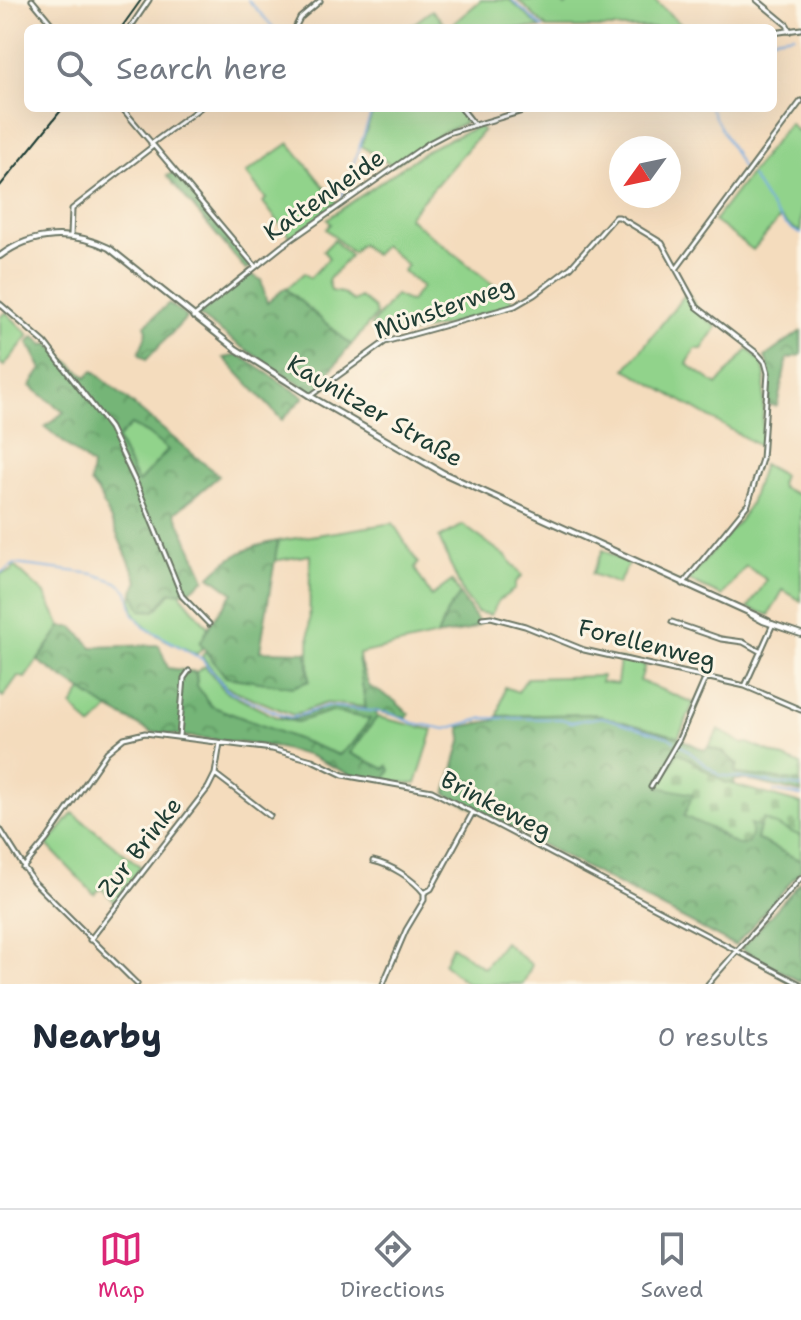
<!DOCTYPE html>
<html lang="en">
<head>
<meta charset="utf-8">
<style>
	:root { --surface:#fff; --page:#f2f2f3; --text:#1f2937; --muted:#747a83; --line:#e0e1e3; --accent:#db2777 }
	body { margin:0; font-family:"Shantell Sans",sans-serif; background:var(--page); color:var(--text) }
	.compass { position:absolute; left:609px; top:136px; width:72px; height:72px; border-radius:50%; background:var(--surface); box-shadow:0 8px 32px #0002; rotate:237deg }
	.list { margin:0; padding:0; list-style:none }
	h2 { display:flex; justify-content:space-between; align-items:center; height:104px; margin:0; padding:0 32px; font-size:34px }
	h2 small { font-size:26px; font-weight:400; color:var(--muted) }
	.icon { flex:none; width:44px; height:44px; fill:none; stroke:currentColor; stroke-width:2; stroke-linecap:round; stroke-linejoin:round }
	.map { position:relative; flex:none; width:801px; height:984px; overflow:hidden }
	.search { position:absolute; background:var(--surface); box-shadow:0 8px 32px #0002; left:24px; right:24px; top:24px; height:88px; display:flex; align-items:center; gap:20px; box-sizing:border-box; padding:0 28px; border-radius:12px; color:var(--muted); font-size:30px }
	.sheet { height:224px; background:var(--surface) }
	nav { display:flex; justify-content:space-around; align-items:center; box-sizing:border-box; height:112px; border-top:2px solid var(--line); background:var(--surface); font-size:22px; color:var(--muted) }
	nav a { display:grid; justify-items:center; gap:4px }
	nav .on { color:var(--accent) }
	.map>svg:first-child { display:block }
</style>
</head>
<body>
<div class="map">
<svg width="801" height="984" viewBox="0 0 801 984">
	<defs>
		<pattern id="forest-crowns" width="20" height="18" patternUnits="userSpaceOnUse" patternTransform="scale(2)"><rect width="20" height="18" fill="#74b577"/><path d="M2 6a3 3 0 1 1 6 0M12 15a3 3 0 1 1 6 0" fill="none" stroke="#5f9462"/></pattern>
		<pattern id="cemetery-stones" width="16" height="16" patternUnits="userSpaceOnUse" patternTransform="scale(2)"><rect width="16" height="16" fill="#91d38b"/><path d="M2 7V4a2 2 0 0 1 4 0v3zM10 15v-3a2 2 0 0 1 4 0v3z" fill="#76ac72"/></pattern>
	</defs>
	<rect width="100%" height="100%" fill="#fcf5e5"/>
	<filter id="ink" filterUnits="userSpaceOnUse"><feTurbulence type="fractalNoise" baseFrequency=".0125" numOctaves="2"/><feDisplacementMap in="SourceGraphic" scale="16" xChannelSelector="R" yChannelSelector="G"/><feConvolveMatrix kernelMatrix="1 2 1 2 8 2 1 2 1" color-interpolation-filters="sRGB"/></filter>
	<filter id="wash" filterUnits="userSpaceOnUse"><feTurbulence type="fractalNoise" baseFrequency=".006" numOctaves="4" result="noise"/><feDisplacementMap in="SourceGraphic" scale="32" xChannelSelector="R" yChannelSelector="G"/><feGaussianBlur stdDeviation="1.8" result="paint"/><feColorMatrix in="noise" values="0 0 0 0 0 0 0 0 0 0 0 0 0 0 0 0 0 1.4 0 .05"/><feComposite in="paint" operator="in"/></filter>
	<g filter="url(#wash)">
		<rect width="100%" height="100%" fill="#f4dcbd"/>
		<path fill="#91d38b" stroke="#588860" stroke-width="2" d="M481,0H510L541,28H408L432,10L448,28Z
			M518,0H558L565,6L572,0H654L685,28H547Z
			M374,108H459L466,117L465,123L442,133L393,166L361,146Z
			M789,123L801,135V232L792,228L780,218L753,250L714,221Z
			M479,126L483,131L408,217L516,303L447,325L385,339L371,326L395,295L410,302L422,287L403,271L407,265L384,245L374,255L361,244L352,253L326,229L331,224L327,219L432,147Z
			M289,143L338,204L290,237L263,202L266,199L246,173Z
			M334,240L350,256L328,280L331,291L342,293L353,301L360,297L374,308L376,315L351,345L286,289L304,273L310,278L329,258L323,251Z
			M687,292L701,315L717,327L702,349H695L687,364L717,385L748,349L762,363L765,374L761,447L626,369Z
			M6,312L29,335L4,366L0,363V317Z
			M131,424L148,434L168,450L137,484L117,439Z
			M763,464L783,475L780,484L782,488L801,496V601L783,590L769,615L748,608L767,580L746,566L722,596L687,580L740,520L750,504Z
			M393,523L418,563L415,569L431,596L452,581L460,595L447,612L437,636L359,654L365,707L326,703L293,715L226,687L202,656L205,651L226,677L309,681L310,555L273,561L278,541Z
			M463,525L507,557L522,576L515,583V589L498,601L491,615L477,612L463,594L439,538Z
			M603,550L629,563L618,584L592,574Z
			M14,566L45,594L61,627L25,678L18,676L3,697L0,695V574L12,571Z
			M178,591L207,626L208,631L201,643L203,647L197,654C171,642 125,629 133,592L142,609L170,593Z
			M620,659L645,665L640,681L694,703L678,738L594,714L498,716L505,687L518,692L527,678L602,676L601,682L617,684Z
			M205,666L226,692L276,717L297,722L331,711L370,719L354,742L339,755L211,706L197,686L196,672Z
			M82,691L109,709L91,727L72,706Z
			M377,717L433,730L416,784L384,780L390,770L387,766L385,769L350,754Z
			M719,730L743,744L748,743L801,765L800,782L737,774L723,752L708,747Z
			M73,813L141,867L115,902L101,888L94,894L47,845Z
			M762,819L801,836V861L756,839Z
			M504,942L532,965L523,984H468L444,964L452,946L484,968Z"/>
		<path fill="url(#forest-crowns)" stroke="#4a7956" stroke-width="2" fill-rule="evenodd" d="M173,172L252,266L246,270L167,176Z
			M249,273L261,280L267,303L285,288L351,345L328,374L333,380L315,394L239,345L198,315Z
			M169,303L187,317L146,360L139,354L147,331L145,325Z
			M801,331V355L787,359L777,406L768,405L770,373L765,357Z
			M34,336L44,345L49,344L86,377L93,371L219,476L175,513L205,579L189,591L170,593L155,611L141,610L133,592L138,581L99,494L90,483L92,466L45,427L64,412L30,386L42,369L28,343ZM131,425L148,434L168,450L138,483L117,439Z
			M239,355L304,397L282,420L224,358Z
			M278,541L260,651L307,652L309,681L293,687L226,677L200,643L211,623L233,593L210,576C229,556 251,545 278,541Z
			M460,595L480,624L469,630L437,636L447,612Z
			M61,627H73L92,647L159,645L168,668L196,672L197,686L211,706L339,755L354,742L370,719L331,711L297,722L276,717L295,719L327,707L366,709L358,657L369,686L395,701L409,714L407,718L376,711L377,717L350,753L385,769L388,766L390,770L384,780L351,775L310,756L275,747L151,732L109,709L38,661Z
			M594,714L675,736L704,750L708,747L723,752L738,765L735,771L737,774L800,782L801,793L748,780H734L735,784L724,782L689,758L660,787L693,794L708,827L735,844L749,823L760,827L757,839L801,861V870L735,946L446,794L462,738L460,727L496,720L498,716Z
			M801,881V982L741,949Z"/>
		<path fill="url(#cemetery-stones)" stroke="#588860" stroke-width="2" d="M678,752L724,782L801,804V836L763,819L760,827L750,824C753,833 750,850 736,844C728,842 722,833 714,830C704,825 694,821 684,816L693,794L659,787Z"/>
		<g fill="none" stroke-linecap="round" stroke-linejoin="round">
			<path stroke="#74abe2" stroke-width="2" d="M248,0L274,28
				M512,0L543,28
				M773,38L794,35
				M710,108L744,171
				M751,176C765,197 777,224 801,234
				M341,199L373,108
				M0,573L15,564L94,574L117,582L128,591L133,613L144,627L202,659L227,690L282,715L292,718L327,706L389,713L414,723L446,729L484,718L561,719L571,722L602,717L668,737L674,741
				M679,744L719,775L801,787
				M774,791L801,796"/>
		</g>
	</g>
	<g filter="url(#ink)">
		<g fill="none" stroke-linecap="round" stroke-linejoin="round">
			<g stroke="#6a7564" stroke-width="7">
				<path id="minor" d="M32,0L55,28
					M757,0L787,25L790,31
					M130,28L149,0
					M295,28L300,18L320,1
					M773,33L801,29
					M122,108L255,266
					M461,108L474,124
					M151,144L200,108
					M71,236L72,209L152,147
					M677,268L801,101
					M0,304L45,343L110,428L137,485L182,596L209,624
					M193,317L282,246L429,143L448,133L533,108
					M310,396L385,342L515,306L534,295L571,267L615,217H619L662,243L697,307L758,354L765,362L768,373L762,459L748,504L683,584
					M482,618L491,617L525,626L584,650L745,686L801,710
					M672,622L721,639L743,642L761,652
					M745,686L773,624
					M179,736L184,678L189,671
					M215,774L270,816
					M651,787L679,739L706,677
					M0,829L33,881L137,984
					M373,861C391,865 412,878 424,893
					M23,868L47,839L107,752L124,738L145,733L272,749L312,760L343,775L432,791L800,984
					M90,940L208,788L215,774L220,743
					M383,984L406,930L424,900V893L431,889L473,812
					M708,984L801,878"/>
			</g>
			<g stroke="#6a7564" stroke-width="8">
				<path id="tertiary" d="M0,256C33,231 73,231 109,248L236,349L310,396L443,473L768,621
					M752,615L763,621L801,634"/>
			</g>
			<use href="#minor" stroke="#fff" stroke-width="3"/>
			<use href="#tertiary" stroke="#fff" stroke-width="4"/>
			<path stroke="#1f3d34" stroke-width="2" d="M121,28L141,0
				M0,186L63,108"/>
		</g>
	</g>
	<g text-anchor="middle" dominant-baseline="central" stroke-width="6" stroke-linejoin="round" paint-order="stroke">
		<g font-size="24" fill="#1f3d34" stroke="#fcf5e5">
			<text transform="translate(324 195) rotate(-35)">Kattenheide</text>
			<text transform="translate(444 308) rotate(-19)">Münsterweg</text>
			<text transform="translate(375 411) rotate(30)">Kaunitzer Straße</text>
			<text transform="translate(647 644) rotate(14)">Forellenweg</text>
			<text transform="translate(496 805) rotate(27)">Brinkeweg</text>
			<text transform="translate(140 847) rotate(-52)">Zur Brinke</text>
		</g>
	</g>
</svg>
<svg class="compass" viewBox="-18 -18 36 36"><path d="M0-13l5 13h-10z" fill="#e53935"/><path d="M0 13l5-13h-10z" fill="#747a83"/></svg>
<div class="search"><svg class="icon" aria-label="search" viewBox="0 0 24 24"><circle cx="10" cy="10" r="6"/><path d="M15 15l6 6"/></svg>Search here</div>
</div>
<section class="sheet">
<h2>Nearby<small>0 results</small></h2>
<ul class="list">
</ul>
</section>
<nav>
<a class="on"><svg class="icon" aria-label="map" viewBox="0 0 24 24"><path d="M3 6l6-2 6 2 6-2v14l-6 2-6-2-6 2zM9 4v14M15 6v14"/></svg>Map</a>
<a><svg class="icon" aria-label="directions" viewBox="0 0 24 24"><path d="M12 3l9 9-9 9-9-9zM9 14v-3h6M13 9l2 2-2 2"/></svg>Directions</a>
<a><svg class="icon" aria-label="saved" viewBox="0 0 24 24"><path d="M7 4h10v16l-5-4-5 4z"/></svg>Saved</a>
</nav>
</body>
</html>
